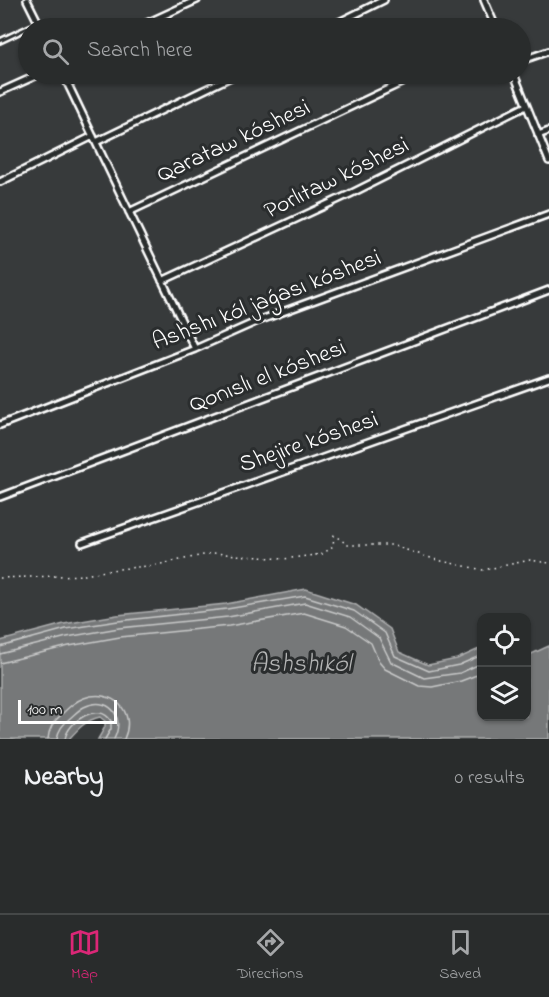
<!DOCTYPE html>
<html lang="en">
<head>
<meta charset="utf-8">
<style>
	:root { --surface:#292c2c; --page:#313434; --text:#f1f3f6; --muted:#a5a7a9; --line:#454848; --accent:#db2777 }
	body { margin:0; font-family:"Indie Flower",sans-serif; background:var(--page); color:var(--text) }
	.controls { position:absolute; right:18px; bottom:18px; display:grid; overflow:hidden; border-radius:12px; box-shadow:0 2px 4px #0004 }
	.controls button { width:54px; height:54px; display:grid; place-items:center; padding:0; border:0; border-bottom:2px solid var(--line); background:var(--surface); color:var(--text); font:30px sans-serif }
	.scale { position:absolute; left:18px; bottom:15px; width:99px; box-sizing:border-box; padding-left:6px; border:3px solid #fff; border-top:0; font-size:16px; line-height:21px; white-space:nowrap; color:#fff; -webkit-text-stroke:4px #2a2d2e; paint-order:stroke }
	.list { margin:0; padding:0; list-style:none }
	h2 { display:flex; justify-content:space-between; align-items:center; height:78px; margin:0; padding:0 24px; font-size:26px }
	h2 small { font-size:20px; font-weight:400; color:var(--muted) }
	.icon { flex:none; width:33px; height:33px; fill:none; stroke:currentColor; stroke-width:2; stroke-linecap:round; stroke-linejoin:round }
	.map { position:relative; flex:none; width:549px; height:739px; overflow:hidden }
	.search { position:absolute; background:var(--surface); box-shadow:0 2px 4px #0004; left:18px; right:18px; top:18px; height:66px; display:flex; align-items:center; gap:15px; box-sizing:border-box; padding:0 21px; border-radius:33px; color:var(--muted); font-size:22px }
	.sheet { height:174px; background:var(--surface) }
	nav { display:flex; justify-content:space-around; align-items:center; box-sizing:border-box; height:84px; border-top:2px solid var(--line); background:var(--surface); font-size:16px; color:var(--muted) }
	nav a { display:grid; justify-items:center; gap:3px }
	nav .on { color:var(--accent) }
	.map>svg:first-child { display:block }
</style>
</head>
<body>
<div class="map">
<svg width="549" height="739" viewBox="0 0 549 739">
	<rect width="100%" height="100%" fill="#373a3b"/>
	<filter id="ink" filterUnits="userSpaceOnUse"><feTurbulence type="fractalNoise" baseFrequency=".0167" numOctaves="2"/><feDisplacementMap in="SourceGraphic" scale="12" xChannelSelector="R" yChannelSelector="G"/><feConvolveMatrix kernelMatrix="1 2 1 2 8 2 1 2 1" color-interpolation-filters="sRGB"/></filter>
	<g filter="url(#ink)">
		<path fill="#767879" stroke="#adaeaf" stroke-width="1.5" d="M306,589L356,605L390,629L399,652L428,665L457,659L479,649L481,650L482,716H526L527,656L549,646V739H98L105,727V721L100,717C86,720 78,729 69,739H0V641L64,624L117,615L226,604Z"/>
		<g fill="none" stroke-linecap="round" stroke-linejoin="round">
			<path stroke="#c8c9c9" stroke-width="1.5" d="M0,647L66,629L118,621L227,609L305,596L354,611L385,633L395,656L429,671L459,665L482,655
				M0,654L67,637L119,628L228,617L305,603L350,617L379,638L391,662L424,678L460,673L482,663
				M0,663L69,646L120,637L229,626L304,613L346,626L371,643L379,662L385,669L419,686L432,687L461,681L482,673
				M48,739C49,728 53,722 61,715C68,708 75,701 84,698C112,688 137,711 124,739
				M57,739C58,730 63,725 69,719C74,715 78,710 84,707C108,695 126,716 114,739
				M65,739C68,721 99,701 111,721V729L105,739"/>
			<g stroke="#fff" stroke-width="8">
				<path id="service" d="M0,41L38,23"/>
			</g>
			<g stroke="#fff" stroke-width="10">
				<path id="minor" d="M27,0L41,28
					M484,0L496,28
					M136,28L197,0
					M327,28L384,0
					M520,61L549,51
					M63,74L195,349
					M514,74L549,161
					M0,92L40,74
					M538,135L549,131
					M96,142L237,74
					M0,182L93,136
					M129,212L420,74
					M162,281L350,194L526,106
					M0,425L195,349L258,321L549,214
					M0,497L549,290
					M82,543L549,378"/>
			</g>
			<path stroke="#fff" stroke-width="1.5" stroke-dasharray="1.5 4.5" stroke-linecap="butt" d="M0,578L85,575L110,570L156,565L213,553L283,559L323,554L333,546L334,535L348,545H391L437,560L483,570L530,560L549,563"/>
			<use href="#service" stroke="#2a2d2e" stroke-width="3"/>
			<use href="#minor" stroke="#2a2d2e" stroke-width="5"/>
		</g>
	</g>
	<g text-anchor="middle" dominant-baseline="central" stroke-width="6" stroke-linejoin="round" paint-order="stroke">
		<g font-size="24" fill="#fff" stroke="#2a2d2e">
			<text transform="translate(234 142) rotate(-25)">Qarataw kóshesi</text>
			<text transform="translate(337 179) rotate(-26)">Porlıtaw kóshesi</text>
			<text transform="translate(267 301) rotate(-21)">Ashshı kól jaǵası kóshesi</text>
			<text transform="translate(268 377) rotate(-21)">Qonıslı el kóshesi</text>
			<text transform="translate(309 443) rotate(-19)">Shejire kóshesi</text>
		</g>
		<g font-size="26" font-style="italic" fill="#b4b5b5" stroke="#2a2d2e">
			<text x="301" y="665">Ashshıkól</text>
		</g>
	</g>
</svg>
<div class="controls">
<button><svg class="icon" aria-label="locate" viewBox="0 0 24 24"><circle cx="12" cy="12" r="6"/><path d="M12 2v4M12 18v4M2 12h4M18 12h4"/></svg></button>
<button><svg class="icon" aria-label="layers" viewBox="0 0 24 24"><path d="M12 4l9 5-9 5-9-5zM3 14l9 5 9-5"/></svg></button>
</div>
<div class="scale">100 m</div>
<div class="search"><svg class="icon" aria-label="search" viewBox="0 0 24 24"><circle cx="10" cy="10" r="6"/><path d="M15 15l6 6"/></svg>Search here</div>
</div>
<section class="sheet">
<h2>Nearby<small>0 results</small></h2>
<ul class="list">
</ul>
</section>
<nav>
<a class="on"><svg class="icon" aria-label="map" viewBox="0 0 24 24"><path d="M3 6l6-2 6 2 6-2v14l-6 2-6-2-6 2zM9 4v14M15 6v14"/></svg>Map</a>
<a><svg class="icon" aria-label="directions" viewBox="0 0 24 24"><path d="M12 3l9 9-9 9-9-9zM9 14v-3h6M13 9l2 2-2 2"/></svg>Directions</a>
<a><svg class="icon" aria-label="saved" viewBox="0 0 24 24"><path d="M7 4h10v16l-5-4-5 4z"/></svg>Saved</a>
</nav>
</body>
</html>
